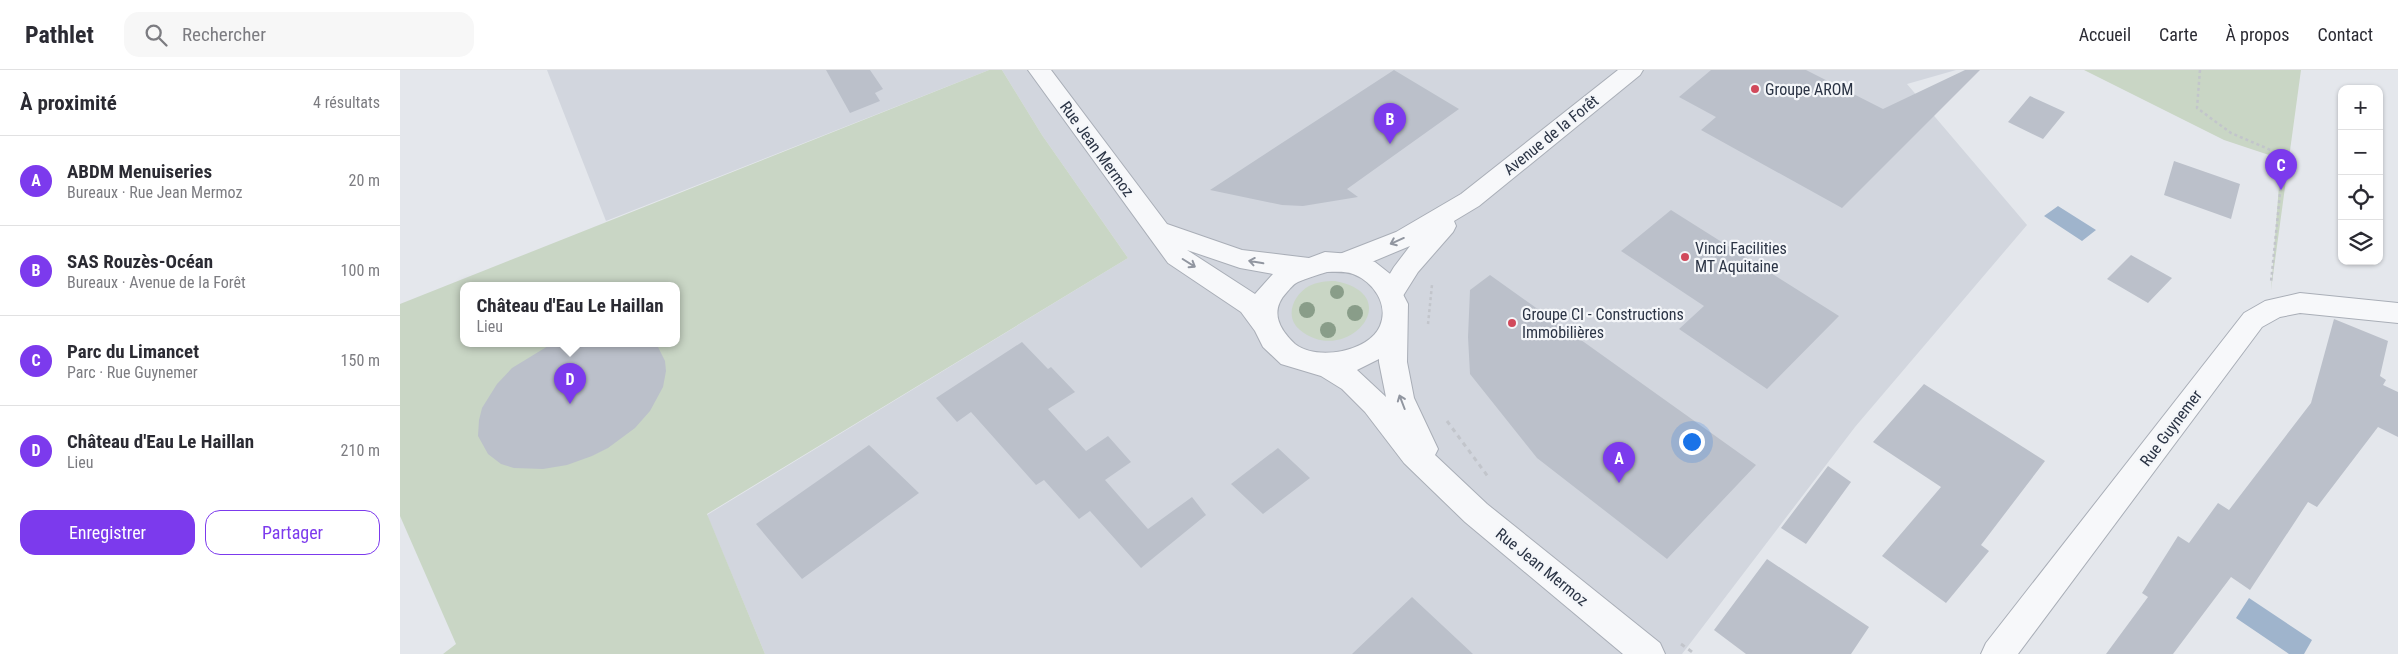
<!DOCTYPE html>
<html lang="fr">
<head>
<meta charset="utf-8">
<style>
	:root { --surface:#fff; --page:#f7f7f7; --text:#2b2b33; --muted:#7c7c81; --line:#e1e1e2; --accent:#7c3aed }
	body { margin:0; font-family:"Roboto Condensed",sans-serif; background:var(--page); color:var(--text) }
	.controls { position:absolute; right:15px; top:15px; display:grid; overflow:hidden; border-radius:10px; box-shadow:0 1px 4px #0004 }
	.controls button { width:45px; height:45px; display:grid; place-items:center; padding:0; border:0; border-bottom:1px solid var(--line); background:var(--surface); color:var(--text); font:25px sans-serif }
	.you { position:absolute; left:1291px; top:371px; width:18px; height:18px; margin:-12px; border:4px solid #fff; border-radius:50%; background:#1a73e8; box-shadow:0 0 0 8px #1a73e833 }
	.badge { display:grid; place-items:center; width:32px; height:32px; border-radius:50%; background:var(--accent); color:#fff; font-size:16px; font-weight:700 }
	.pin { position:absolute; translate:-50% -41px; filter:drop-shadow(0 1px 2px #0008) }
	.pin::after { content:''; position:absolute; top:26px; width:18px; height:15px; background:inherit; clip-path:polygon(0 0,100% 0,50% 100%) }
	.popup { position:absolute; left:60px; top:212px; width:220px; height:65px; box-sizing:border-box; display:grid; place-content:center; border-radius:10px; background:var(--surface); filter:drop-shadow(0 1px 4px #0005); font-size:16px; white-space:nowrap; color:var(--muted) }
	.popup b { font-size:19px; color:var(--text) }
	.popup::after { content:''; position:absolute; left:50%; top:100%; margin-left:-10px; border:10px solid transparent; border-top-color:var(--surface) }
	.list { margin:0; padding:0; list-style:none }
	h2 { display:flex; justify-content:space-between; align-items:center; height:65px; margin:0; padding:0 20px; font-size:21px }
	h2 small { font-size:16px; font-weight:400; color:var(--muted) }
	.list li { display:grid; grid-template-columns:32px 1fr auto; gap:15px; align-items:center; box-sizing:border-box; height:90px; padding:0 20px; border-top:1px solid var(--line) }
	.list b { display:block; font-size:19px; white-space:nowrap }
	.list p { margin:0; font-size:16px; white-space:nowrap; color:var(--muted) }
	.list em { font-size:16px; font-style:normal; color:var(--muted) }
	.actions { display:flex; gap:10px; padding:15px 20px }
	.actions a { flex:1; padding:11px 0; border:1px solid var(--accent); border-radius:15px; text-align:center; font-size:18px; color:var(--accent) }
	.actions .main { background:var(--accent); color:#fff }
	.icon { flex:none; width:28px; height:28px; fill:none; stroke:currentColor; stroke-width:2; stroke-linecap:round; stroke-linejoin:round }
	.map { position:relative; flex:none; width:1998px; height:584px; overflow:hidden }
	header { display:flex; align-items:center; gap:30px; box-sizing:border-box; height:70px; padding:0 25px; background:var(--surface); border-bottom:1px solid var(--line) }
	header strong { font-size:24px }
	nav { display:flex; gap:28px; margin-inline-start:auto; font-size:18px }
	.search { width:350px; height:45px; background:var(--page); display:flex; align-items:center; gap:12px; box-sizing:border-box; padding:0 18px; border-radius:15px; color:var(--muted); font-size:19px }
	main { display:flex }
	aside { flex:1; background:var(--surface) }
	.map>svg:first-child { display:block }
</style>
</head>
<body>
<header>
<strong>Pathlet</strong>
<div class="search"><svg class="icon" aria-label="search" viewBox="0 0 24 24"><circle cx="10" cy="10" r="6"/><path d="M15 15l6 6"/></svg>Rechercher</div>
<nav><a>Accueil</a><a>Carte</a><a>À propos</a><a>Contact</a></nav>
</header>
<main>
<aside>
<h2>À proximité<small>4 résultats</small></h2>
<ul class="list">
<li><span class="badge">A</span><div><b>ABDM Menuiseries</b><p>Bureaux · Rue Jean Mermoz</p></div><em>20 m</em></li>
<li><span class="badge">B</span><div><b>SAS Rouzès-Océan</b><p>Bureaux · Avenue de la Forêt</p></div><em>100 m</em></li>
<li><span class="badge">C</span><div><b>Parc du Limancet</b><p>Parc · Rue Guynemer</p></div><em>150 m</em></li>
<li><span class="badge">D</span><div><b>Château d'Eau Le Haillan</b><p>Lieu</p></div><em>210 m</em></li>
</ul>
<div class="actions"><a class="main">Enregistrer</a><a>Partager</a></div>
</aside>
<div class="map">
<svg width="1998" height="584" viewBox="0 0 1998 584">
	<rect width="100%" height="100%" fill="#e4e7ec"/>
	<path fill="#d2d6de" d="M147,0H589L206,151Z
		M602,0H1556L1507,14L1627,155L1455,357L1282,584H365L307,445L728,188L642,65Z"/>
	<path fill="#c9d6c5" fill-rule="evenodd" d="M589,0H602L642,65L728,188L307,444L365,584H43L56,574L0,446V234ZM64,215H276V273H64Z
		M1684,0H1901L1871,220L1881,89L1824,70Z
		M935,211C1009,225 946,298 900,260C884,247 893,225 909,216C917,212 926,211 935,211Z"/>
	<path fill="#9fb4cc" d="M1658,136L1696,160L1682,171L1644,146Z
		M1849,528L1912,570L1904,584H1889L1836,548Z"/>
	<path fill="#bbc0ca" d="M426,0H470L483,19L475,23L480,31L450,43Z
		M994,0L1059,39L947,119L958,127L903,136L882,135L810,120Z
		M1311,0H1406L1483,39L1565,0H1580L1442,138L1301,60L1316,47L1279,27Z
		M1630,26L1665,42L1643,69L1608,52Z
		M1774,91L1840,114L1831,149L1764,125Z
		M1271,140L1439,246L1367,319L1279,259L1304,236L1221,181Z
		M1731,185L1772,208L1748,233L1707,209Z
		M1090,205L1356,395L1267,489L1137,388L1070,304L1068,267L1070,220Z
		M1934,249L1988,271L1980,306L1986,310L1983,315L1998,322V367L1978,357L1917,437L1908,432L1850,520L1831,507L1773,584H1706L1748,527L1742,523L1778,466L1789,473L1818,433L1829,440L1911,333Z
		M622,272L648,299L651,297L675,322L648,339L686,381L708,366L731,392L705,410L748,459L792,427L806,445L741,498L690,441L679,449L644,410L636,415L571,342L557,352L536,328Z
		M153,273H256L265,291L266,301L263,317L250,341L235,358L208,378L192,386L167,395L143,399L114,398L101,394L88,384L78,366L79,350L82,338L97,314L112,298Z
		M1524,314L1645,391L1581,475L1589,481L1546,533L1482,486L1541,417L1473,372Z
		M469,375L519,423L402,509L356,454Z
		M878,378L910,408L863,444L831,414Z
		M1428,396L1451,412L1406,474L1381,458Z
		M1367,489L1469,557L1451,584H1346L1314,560Z
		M1012,527L1073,584H952Z"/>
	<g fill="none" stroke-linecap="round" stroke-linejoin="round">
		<g stroke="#a9aeb7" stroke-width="2">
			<path id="minor" d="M1218,0H1243L1240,5L1079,136L1054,151L1056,156L1053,162L1018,202L1001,229L992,232L983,229L979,222L994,197L1010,176L955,199L946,202L937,199L933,192L937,185L996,162L1061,124Z
				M1900,223L1998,233V253L1900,243L1880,247L1862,257L1618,584H1581L1586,573L1844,243L1865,231Z"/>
		</g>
		<g stroke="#a9aeb7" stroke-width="2">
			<path id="tertiary" d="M628,0H651L767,154L842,180L909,188L925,182L951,184L975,192L994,207L1008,234L1007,292L1014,328L1038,379L1035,385L1087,434L1260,573L1265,584H1223L1065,452L1004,393L965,342L942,319L921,306L881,294L863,277L855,261L841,242L768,193ZM787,180L840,198L873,204L855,224ZM927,202C935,202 945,201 953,204C974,212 989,235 980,256C969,282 916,291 895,274C879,259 869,241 887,222C890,219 893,214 898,212C907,208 917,205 927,202ZM979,289V292L986,327L957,300Z"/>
		</g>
		<path stroke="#c2c5cb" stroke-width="2.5" stroke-dasharray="3 3" stroke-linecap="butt" d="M1800,0L1797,38L1831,63L1880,84L1882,104L1871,212
			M1028,254L1032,215"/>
		<path stroke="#c2c5cb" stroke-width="3" stroke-dasharray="4.5 4.5" stroke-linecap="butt" d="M1047,351L1089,408
			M1281,574L1295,584"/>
		<use href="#minor" fill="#f7f8fa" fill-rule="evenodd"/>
		<use href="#tertiary" fill="#f7f8fa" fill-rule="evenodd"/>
	</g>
	<g fill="#899d89">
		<circle cx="937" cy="222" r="7"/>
		<circle cx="907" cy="240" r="8"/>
		<circle cx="955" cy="243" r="8"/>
		<circle cx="928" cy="260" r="8"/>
	</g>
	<defs><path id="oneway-shaft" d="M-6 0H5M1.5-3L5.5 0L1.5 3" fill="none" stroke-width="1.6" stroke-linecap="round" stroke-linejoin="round" transform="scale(1.25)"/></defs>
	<g stroke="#9196a0">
		<use href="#oneway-shaft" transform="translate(997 171) rotate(156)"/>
		<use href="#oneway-shaft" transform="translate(856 192) rotate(-170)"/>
		<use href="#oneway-shaft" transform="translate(789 193) rotate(32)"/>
		<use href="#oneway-shaft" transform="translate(1002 332) rotate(-111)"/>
	</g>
	<g fill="#d1495b" stroke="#f4f6f9" stroke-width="2">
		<circle cx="1355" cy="19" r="5"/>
		<circle cx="1285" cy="187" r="5"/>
		<circle cx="1112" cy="253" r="5"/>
	</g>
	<g text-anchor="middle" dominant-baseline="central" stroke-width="4.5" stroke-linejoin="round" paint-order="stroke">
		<g font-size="16" fill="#2b3445" stroke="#f4f6f9" text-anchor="start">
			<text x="1365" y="19">Groupe AROM</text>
			<text x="1295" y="178">Vinci Facilities<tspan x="1295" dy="18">MT Aquitaine</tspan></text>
			<text x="1122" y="244">Groupe CI - Constructions<tspan x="1122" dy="18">Immobilières</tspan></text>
		</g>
		<g font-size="16" fill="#2b3445" stroke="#f4f6f9">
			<text transform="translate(1151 65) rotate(-39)">Avenue de la Forêt</text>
			<text transform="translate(697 79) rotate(54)">Rue Jean Mermoz</text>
			<text transform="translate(1771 358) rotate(-53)">Rue Guynemer</text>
			<text transform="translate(1142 497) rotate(39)">Rue Jean Mermoz</text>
		</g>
	</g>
</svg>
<div class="controls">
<button>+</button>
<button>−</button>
<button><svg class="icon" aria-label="locate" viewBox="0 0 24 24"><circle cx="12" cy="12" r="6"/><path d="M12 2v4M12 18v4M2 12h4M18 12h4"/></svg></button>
<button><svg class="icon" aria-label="layers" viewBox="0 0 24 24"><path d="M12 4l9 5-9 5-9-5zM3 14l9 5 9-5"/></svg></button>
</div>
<div class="you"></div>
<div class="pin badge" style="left:1219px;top:413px">A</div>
<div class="pin badge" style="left:990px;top:74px">B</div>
<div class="pin badge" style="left:1881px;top:120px">C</div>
<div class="pin badge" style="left:170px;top:334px">D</div>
<div class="popup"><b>Château d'Eau Le Haillan</b>Lieu</div>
</div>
</main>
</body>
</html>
